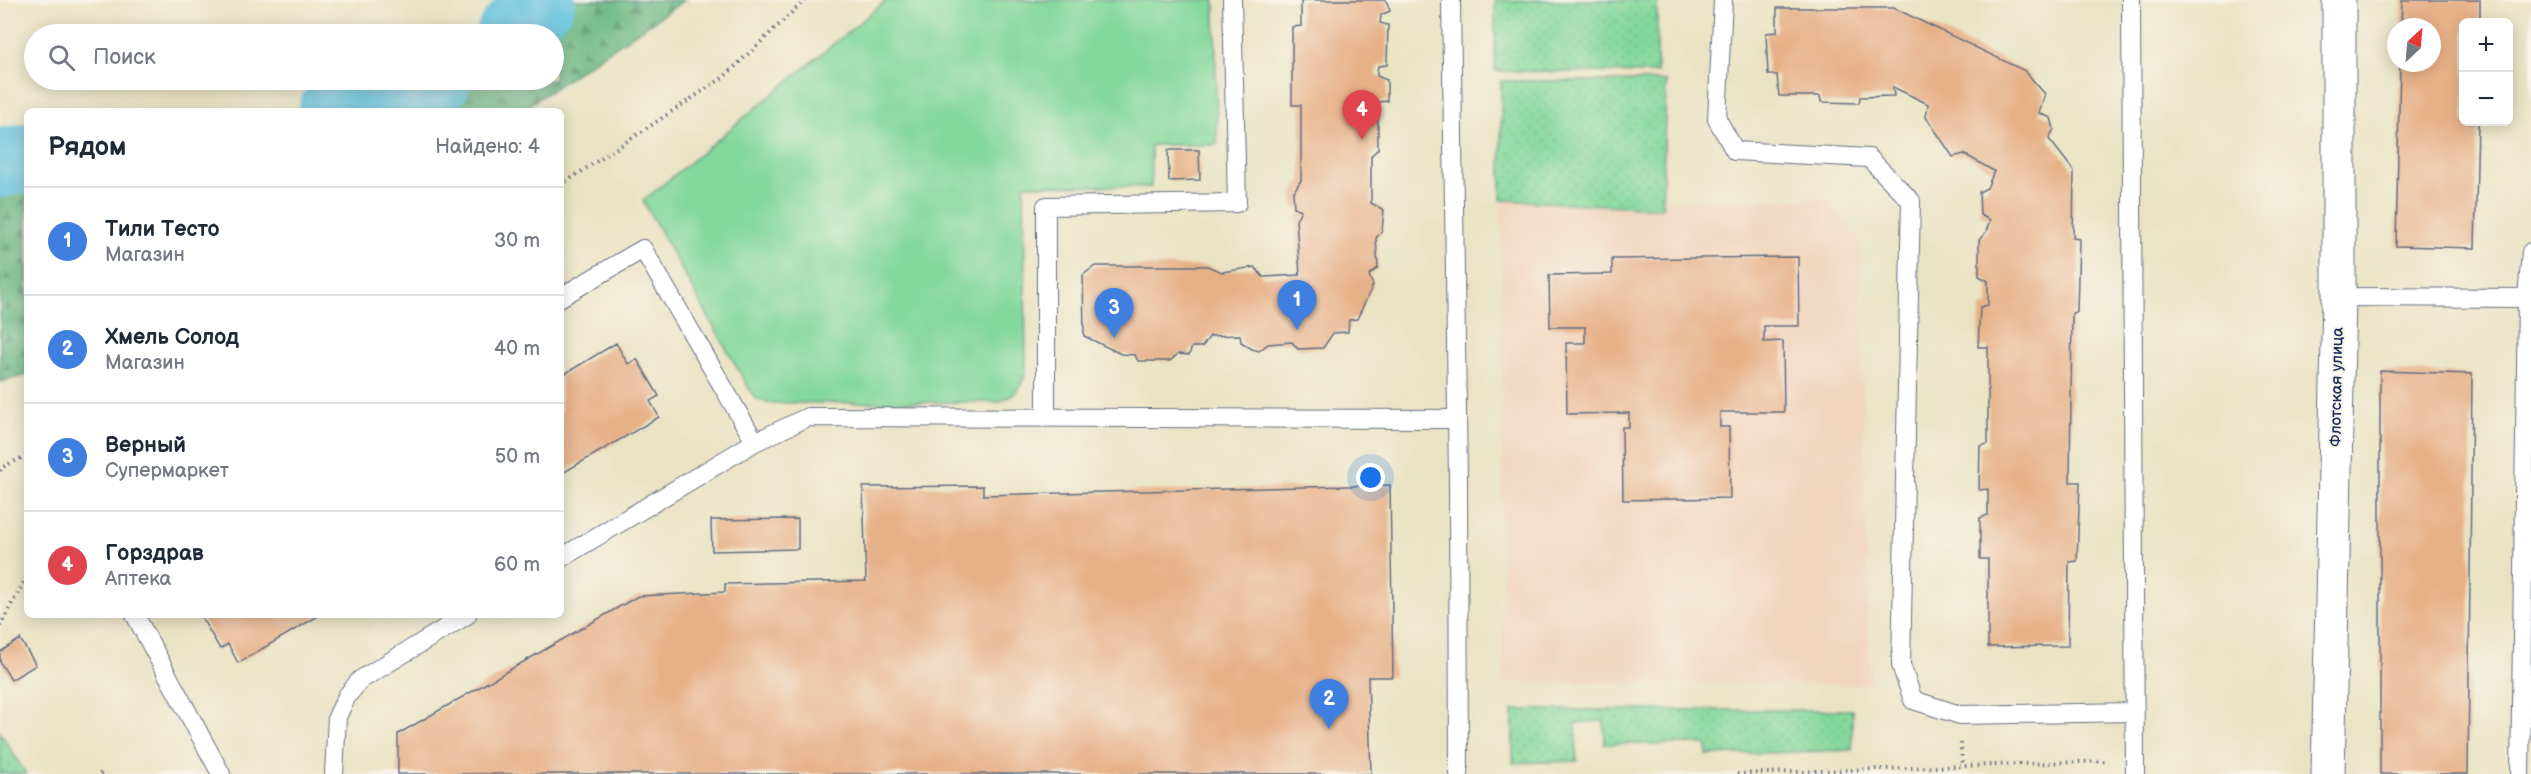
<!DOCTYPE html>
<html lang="ru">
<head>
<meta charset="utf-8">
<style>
	:root { --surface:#fff; --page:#f6f6f7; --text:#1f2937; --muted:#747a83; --line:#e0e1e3; --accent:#b5179e }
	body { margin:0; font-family:"Balsamiq Sans",sans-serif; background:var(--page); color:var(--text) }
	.controls { position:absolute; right:18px; top:18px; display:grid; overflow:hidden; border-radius:9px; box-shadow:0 3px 15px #0003 }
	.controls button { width:54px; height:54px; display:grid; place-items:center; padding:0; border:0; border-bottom:2px solid var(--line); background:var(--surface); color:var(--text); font:30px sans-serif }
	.compass { position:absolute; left:2387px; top:18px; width:54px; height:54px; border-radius:50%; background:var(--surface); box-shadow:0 3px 15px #0003; rotate:26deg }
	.you { position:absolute; left:1371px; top:478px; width:21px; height:21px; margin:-15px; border:4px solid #fff; border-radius:50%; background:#1a73e8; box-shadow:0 0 0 9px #1a73e833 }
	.badge { display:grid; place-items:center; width:39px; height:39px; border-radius:50%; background:var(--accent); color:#fff; font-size:20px; font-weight:700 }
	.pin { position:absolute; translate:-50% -50px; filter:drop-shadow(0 2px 3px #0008) }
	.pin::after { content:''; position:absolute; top:32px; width:21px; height:18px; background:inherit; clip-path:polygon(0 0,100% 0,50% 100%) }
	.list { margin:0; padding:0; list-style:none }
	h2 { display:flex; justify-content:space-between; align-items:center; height:78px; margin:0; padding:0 24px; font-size:26px }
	h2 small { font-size:20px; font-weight:400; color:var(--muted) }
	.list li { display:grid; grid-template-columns:39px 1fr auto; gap:18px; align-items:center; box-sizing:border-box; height:108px; padding:0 24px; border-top:2px solid var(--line) }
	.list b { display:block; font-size:22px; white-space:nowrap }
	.list p { margin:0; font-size:20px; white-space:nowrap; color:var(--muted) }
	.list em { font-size:20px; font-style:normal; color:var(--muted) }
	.icon { flex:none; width:33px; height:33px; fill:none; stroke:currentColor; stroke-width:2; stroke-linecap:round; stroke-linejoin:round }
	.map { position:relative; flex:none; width:2531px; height:774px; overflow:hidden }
	.search { position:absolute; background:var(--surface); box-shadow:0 3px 15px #0003; left:24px; top:24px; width:540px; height:66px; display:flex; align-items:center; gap:15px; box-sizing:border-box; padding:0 21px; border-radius:33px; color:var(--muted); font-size:22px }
	.panel { position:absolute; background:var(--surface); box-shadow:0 3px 15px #0003; left:24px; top:108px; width:540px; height:510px; border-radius:9px }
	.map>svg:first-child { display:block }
</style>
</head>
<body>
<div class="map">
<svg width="2531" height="774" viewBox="0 0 2531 774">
	<defs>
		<pattern id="forest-firs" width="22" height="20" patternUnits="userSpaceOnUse" patternTransform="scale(1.5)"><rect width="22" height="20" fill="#6ab883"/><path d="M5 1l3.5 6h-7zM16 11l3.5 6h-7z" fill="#56966e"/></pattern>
		<pattern id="park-dots" width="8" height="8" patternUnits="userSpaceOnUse" patternTransform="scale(1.5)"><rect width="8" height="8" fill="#83d89b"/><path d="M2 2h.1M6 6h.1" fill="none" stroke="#71ba88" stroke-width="1.8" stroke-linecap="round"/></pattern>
	</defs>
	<rect width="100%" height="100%" fill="#f7f3e8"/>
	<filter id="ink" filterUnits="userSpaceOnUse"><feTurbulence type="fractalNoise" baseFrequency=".0167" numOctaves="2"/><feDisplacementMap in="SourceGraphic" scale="12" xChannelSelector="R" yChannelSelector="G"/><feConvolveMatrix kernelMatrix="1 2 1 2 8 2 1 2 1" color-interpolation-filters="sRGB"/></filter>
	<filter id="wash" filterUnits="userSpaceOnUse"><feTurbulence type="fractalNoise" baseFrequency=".008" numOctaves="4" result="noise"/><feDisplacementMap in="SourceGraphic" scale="24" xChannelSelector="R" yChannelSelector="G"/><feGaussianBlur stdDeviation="1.35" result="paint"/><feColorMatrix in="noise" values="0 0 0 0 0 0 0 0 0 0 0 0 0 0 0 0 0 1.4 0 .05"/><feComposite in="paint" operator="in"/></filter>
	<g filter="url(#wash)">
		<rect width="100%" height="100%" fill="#eae3c3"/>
		<path fill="#f1d5bd" d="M1667,78L1665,201L1829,199L1859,240L1870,684L1503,682L1501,81Z"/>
		<path fill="#83d89b" stroke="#4f847c" stroke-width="1.5" d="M887,0H1215L1217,145H1151V187L1024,185L1026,371C1021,389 1015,396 998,402L769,403L755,398L748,387L643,201Z"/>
		<path fill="url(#forest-firs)" stroke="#427470" stroke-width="1.5" d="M553,0H685L520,111H404L456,80H554V34H521Z
			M27,180V375L0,382V187Z"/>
		<path fill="url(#park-dots)" stroke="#4f847c" stroke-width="1.5" d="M1495,0H1657V73L1495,71Z
			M1501,81H1666L1662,208L1501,200Z
			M1513,710H1852V750L1707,755V744H1605L1604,721L1576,723L1577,761L1513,763Z
			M0,732L26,774H0Z"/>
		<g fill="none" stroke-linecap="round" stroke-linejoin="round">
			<path stroke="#60c1de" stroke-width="69" d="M511,34L541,0
				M333,111L425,86L437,80
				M0,163L27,158"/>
		</g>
		<g id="blocks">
			<path fill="#e7b188" d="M1301,0H1386L1390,11L1381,15L1380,23L1388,25L1387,65L1378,66L1377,71V76L1387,80V101L1378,102V149L1371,156V203L1384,210L1382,231L1376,238L1378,268L1369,275L1373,285L1357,319L1349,320L1348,332L1333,333L1323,348L1298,349L1292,342L1268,344L1259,351L1252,349L1241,342L1240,335L1210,336L1202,347H1192L1189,355L1178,354L1170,361H1138L1135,355L1121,354L1084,336L1083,275L1095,266H1207L1222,272L1255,267L1263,277L1300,275L1296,220L1301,210L1294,207L1293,193L1301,180V105H1292V27L1301,26Z
				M2402,0H2480V22H2464V122H2478L2475,248L2396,246L2400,63H2432V27H2401Z
				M1777,8H1894L2025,71L2045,94L2039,113L2051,118L2054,129L2049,139L2074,171L2073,238L2079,239L2077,312L2072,313L2070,482H2080L2077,561L2069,562L2068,646L1988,647V559H1980V518L1988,515V489L1979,490L1980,446L1988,444V347H1978L1980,307L1988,305V281L1979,276V240L1986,232L1990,220L1980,215L1979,192L1987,188L1994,171L1964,154L1953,157L1926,117L1928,104L1893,87L1894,96L1860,97L1859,103L1821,102L1820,96H1779L1777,75H1768L1766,33L1777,32Z
				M1168,150H1199L1200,180L1169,181Z
				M1798,257L1799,326H1764V342L1783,341L1784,412H1720V427H1729L1730,498L1623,500L1622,427H1629V413L1567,414L1566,343H1585V327H1550L1549,275L1612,274V259Z
				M616,343L628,364L637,359L659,396L650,401L659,417L561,474V372L563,375Z
				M2380,371L2472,374L2468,774H2380Z
				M1390,485L1393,677H1368L1371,774H398V734L638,596L725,592V584L866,581L863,487L983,486V495Z
				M798,519V549L712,551L711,520Z
				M200,615H320L238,663L228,644L220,649Z
				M20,639L36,665L11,680L0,662V652Z"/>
		</g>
	</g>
	<g filter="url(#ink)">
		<use href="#blocks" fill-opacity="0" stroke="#636e81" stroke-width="1.5"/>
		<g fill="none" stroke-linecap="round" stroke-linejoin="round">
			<g stroke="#636e81" stroke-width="20">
				<path id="lane" d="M1451,0L1458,479L1459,774
					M1723,0L1717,119L1735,151L1869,158L1911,201L1901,665L1913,700L1960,715L2134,712
					M2131,0L2135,774
					M561,297L643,249L755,442L561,558
					M2339,297L2527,298L2520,774
					M2527,298L2531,252
					M1046,418V206L1237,203L1232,0
					M755,442L808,417L1456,419
					M135,615L221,774
					M334,774L337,717L347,696L360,680L467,615"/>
			</g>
			<g stroke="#636e81" stroke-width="35">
				<path id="street" d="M2328,774L2339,297V0"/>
			</g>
			<path stroke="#636e81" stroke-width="4" stroke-dasharray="1.5 4.5" stroke-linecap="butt" d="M561,185L724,77L805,0
				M0,471L1,468L27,455
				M0,626L27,576
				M1961,743L1962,766
				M100,774L101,773
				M1737,774L2107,761"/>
			<use href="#lane" stroke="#fff" stroke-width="18"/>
			<use href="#street" stroke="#fff" stroke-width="33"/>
		</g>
	</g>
	<g text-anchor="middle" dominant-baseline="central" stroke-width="4.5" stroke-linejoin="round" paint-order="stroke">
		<g font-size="16" fill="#1b2f5e" stroke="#f7f3e8">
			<text transform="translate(2337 387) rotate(-89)">Флотская улица</text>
		</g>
	</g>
</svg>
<div class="controls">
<button>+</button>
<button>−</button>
</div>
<svg class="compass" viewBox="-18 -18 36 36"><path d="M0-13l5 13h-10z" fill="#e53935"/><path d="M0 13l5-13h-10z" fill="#747a83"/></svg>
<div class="you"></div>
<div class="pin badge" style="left:1297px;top:330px;background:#3f7fe0">1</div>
<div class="pin badge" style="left:1329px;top:729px;background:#3f7fe0">2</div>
<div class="pin badge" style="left:1114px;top:338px;background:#3f7fe0">3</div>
<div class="pin badge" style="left:1362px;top:140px;background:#e0444e">4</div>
<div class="search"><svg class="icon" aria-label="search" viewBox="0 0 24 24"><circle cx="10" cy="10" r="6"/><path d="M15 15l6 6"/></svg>Поиск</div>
<section class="panel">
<h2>Рядом<small>Найдено: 4</small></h2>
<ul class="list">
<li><span class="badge" style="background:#3f7fe0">1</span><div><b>Тили Тесто</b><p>Магазин</p></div><em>30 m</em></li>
<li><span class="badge" style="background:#3f7fe0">2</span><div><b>Хмель Солод</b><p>Магазин</p></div><em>40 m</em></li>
<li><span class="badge" style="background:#3f7fe0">3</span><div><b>Верный</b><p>Супермаркет</p></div><em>50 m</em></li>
<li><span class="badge" style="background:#e0444e">4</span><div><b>Горздрав</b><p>Аптека</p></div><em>60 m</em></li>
</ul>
</section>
</div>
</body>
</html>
